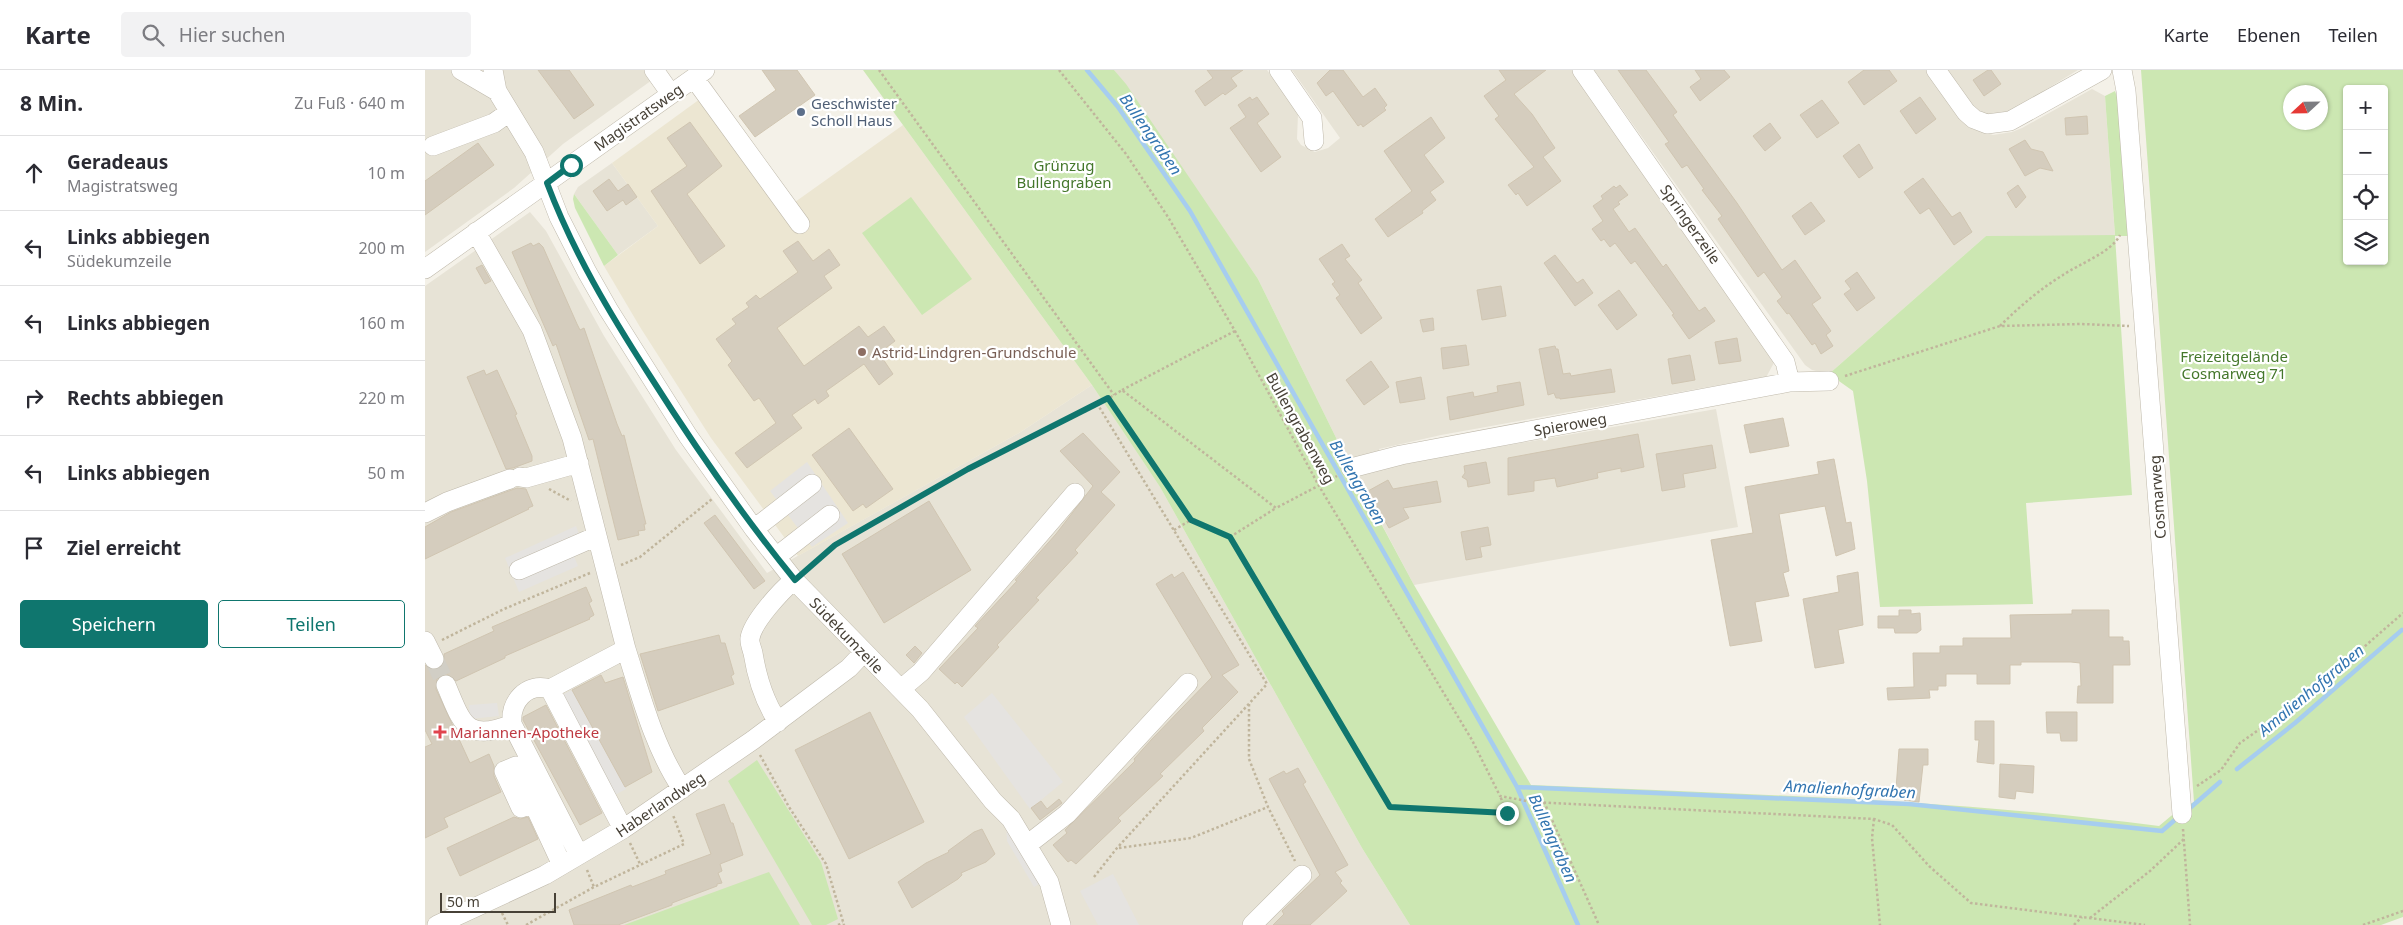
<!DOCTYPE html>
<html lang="de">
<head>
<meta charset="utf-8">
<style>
	:root { --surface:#fff; --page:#f2f2f3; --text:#2b2b33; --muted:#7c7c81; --line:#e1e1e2; --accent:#0f766e }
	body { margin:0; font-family:"Noto Sans",sans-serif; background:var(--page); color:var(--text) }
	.controls { position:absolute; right:15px; top:15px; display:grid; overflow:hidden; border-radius:5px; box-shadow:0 1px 4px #0004 }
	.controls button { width:45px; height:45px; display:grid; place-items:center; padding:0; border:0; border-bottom:1px solid var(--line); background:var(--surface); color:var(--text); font:25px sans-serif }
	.compass { position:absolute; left:1858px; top:15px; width:45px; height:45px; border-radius:50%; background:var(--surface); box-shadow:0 1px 4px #0004; rotate:248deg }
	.scale { position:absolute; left:15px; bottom:12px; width:116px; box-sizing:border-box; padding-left:5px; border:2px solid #474137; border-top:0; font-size:14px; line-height:18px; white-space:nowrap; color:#474137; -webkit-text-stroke:4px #fff; paint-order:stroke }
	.stop { position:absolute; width:15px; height:15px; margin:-11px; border:4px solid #0f766e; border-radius:50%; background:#fff }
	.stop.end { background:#0f766e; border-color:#fff; box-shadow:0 1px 5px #0008 }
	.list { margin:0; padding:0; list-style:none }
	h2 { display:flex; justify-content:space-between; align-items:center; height:65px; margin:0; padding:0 20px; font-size:21px }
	h2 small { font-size:16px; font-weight:400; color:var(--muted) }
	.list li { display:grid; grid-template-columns:32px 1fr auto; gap:15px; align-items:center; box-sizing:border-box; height:75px; padding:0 20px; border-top:1px solid var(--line) }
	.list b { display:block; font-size:19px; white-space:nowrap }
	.list p { margin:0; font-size:16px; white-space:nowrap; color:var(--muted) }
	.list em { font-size:16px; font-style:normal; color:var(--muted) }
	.actions { display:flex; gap:10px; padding:15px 20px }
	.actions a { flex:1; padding:11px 0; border:1px solid var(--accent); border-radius:5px; text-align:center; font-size:18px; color:var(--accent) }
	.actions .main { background:var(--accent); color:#fff }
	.icon { flex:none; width:28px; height:28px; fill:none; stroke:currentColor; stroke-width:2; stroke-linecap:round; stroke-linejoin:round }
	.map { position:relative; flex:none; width:1978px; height:855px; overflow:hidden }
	header { display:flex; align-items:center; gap:30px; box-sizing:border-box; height:70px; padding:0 25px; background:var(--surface); border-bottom:1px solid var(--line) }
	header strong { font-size:24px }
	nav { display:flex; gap:28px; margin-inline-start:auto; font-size:18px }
	.search { width:350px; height:45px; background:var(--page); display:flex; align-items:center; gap:12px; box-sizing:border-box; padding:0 18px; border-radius:5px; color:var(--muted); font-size:19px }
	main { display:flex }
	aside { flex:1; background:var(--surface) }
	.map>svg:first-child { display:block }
</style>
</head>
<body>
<header>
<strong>Karte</strong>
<div class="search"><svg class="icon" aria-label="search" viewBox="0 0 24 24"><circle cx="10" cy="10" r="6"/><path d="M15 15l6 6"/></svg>Hier suchen</div>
<nav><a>Karte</a><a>Ebenen</a><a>Teilen</a></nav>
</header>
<main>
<aside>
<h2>8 Min.<small>Zu Fuß · 640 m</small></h2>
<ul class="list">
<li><svg class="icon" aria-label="ahead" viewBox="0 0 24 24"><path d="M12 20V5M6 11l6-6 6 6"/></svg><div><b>Geradeaus</b><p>Magistratsweg</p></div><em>10 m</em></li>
<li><svg class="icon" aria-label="left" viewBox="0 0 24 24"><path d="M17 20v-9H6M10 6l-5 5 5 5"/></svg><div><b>Links abbiegen</b><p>Südekumzeile</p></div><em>200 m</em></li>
<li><svg class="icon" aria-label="left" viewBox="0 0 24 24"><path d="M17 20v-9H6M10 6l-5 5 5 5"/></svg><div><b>Links abbiegen</b></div><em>160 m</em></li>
<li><svg class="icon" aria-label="right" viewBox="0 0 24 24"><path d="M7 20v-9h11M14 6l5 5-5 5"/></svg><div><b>Rechts abbiegen</b></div><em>220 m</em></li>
<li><svg class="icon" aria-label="left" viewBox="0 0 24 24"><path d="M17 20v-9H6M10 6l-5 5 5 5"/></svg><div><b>Links abbiegen</b></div><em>50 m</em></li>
<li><svg class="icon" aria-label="arrive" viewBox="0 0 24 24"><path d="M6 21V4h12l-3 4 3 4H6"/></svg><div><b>Ziel erreicht</b></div></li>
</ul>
<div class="actions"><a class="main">Speichern</a><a>Teilen</a></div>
</aside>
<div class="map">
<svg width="1978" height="855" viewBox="0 0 1978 855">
	<rect width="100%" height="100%" fill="#f4f1e8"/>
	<path fill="#e7e3d6" d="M0,0H241L138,74L89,118L0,182Z
		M689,0H842L873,44L872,69L876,75L890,82L903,78L915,68L867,0H1150L1352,287L1337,315L1333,308L1016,365L954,379L956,384L922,390L833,209Z
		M1169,0H1503L1537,49L1548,59L1568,65L1587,62L1597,58L1667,19L1680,26L1690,166H1561L1404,304L1387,300L1380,295Z
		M1521,0H1653L1579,45L1570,47L1554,42L1547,36Z
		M187,93L233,156L193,185L149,124L153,117Z
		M105,142L121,161L179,266L251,380L342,503L594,363L667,315L735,417L937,778L985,855H0V216Z
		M1291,339L1313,457L989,515L929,402Z"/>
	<path fill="#ece6d2" d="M275,29L356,142L478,55L667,315L594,363L373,486L286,368L215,257L179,196L233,156L187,93Z"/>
	<path fill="#cce7b2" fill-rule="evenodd" d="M438,0H689L701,14L833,209L922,390L989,515L1106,715C1316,724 1526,729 1734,756L1752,741L1769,732L1716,0H1978V847L1956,855H985L937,778L735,417L667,315ZM1922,19H1959V191H1922ZM1866,22H1896V52H1866Z
		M1690,21L1693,30L1707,166H1690L1707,425L1601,433L1608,534L1455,537L1442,411L1428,321L1404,304L1561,166L1690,165L1680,26Z
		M149,124L193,185L179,196L150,138L148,129Z
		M486,127L547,209L497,245L437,163Z
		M332,690L396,792L413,849L401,855H387L303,711Z
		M344,802L375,855H199Z"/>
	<path fill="#e5e3e0" d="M382,392L423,453L387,477L345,421Z
		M151,456L155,467L148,484L153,496L94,522L80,488Z
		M147,620L201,719L188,726L135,626Z
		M567,623L638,712L605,739L539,647Z
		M72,633L74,646L45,649L44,635Z
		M581,752L616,813L609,817L582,771Z
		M688,804L714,855H673L655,821Z"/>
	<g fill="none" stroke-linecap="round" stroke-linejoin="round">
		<path stroke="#a6cdef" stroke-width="4.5" d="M662,0L693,37L765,141L1092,717L1153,855
			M1812,699L1870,653L1977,560
			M1092,717L1484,734L1737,761L1751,749
			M1765,738L1795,712"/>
	</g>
	<path fill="#d5cdbe" stroke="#d0c5b1" d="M113,0H144L169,35L149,49Z
		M337,0H372L390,25L330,67L314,46L351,20Z
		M782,0H818L806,8L812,16L800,25L798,23L780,36L770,21L788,8Z
		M905,0H918L938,27L950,18L962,35L959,38L961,40L938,57L936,54L933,56L908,21L901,26L892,13Z
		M1074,0H1121L1089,24L1107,44L1130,78L1118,87L1136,111L1102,136L1093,123L1091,125L1083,115L1109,97L1070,49L1074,46L1059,26L1081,10Z
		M1193,0H1221L1252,42L1248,45L1312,133L1357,200L1370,190L1396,228L1387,234L1406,261L1401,265L1408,276L1396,284L1390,273L1387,275L1364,243L1362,244L1352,231L1357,227L1339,202L1333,207L1293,149L1297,146L1277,120L1279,119L1262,95L1257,98L1240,74L1244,72Z
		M1270,0H1299L1305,7L1275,31L1265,17L1276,9Z
		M1439,0H1464L1472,11L1439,35L1423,12Z
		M1563,0H1566L1576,14L1559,26L1548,10Z
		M825,27L827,30L832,27L844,44L832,53L856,87L836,102L805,58L821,47L813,35Z
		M1495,27L1511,49L1491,64L1475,41Z
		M1397,30L1414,53L1392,68L1375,45Z
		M1662,46L1663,64L1641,65L1640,48Z
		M1006,47L1020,68L999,85L1019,112L1005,122L1011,130L997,141L998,143L963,167L950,149L987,121L959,81Z
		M265,52L297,96L262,124L300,176L275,194L226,121L262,96L242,68Z
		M1345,53L1356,68L1340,81L1328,66Z
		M1600,70L1606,79L1618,82L1628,101L1615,98L1600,106L1584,79Z
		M53,73L69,95L0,145V111Z
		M1434,74L1448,98L1434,108L1418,86Z
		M1498,108L1527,147L1535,142L1547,162L1529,175L1504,138L1495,144L1479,122Z
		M184,109L193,121L203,114L212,127L201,135L198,130L182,141L168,121Z
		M1195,115L1203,125L1193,132L1195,134L1188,139L1204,162L1210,158L1238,197L1241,194L1274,241L1280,237L1290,251L1264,269L1247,245L1249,244L1210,191L1206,194L1190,173L1185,177L1179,169L1176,171L1167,159L1178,151L1168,136L1178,129L1176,126L1189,116L1191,118Z
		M1593,115L1601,127L1591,138L1582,123Z
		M1386,132L1400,151L1380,165L1367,146Z
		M373,171L388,191L404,179L415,195L399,206L407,218L352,258L379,296L434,256L443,267L459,256L470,271L454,283L468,304L454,315L439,294L401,321L404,326L393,334L390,329L367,345L377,358L322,398L310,383L351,353L334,328L329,331L303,295L307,291L291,269L311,254L307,249L324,237L321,233L331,225L335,229L373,202L358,181Z
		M106,173L108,176L114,173L118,177L152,254L155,260L159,258L192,354L197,366L199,365L221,454H219L220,460L213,461L214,465L193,470L168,369L164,370L131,274L128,276L87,182Z
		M917,174L925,186L920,189L937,210L933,213L957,248L936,264L911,228L915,225L907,214L910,212L894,189Z
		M1130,185L1152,213L1158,209L1168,223L1150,236L1119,193Z
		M57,195L66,211L60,214L51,198Z
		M1432,202L1450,228L1432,241L1419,224L1426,219L1420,211Z
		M1076,216L1081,246L1057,250L1052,220Z
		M1194,220L1212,245L1192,260L1173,235Z
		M1008,248L1009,260L998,262L995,250Z
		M1312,268L1316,291L1294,294L1290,272Z
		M1041,275L1044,295L1018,299L1016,278Z
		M1130,276L1131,279H1133L1138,304L1145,303L1146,306L1186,299L1190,322L1135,329V328H1131L1129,323L1123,325L1114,279Z
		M1265,285L1270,310L1247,314L1243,289Z
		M946,291L964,317L939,335L921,310Z
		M59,300L61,305L72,300L92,344L90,345L107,386V391L88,398L81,399L42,307Z
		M996,307L1000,329L975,333L971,312Z
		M1095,312L1099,335L1025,350L1022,327L1048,322L1049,327L1073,322L1072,316Z
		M1358,348L1364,376L1325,383L1319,355Z
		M424,358L468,419L441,438L438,434L428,441L387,385Z
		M658,363L695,402L676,422L690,435L650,480L653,483L611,528L614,530L572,575L574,577L537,617L532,612L530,614L514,599L553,558L550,556L592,511L590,510L631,464L668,416L635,381Z
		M1213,364L1219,397L1196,402V398L1172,403L1173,408L1132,417L1130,408L1109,411V421L1083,425V388Z
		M1287,375L1291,398L1258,404L1260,417L1237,421L1231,384Z
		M1409,389L1421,453L1426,452L1430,479L1411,486L1400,436L1354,444L1364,501L1358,503L1364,526L1330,532L1337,571L1305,576L1286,470L1328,463L1320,417L1394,404L1392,392Z
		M1061,392L1065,413L1043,417L1042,410L1037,407L1040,403L1039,396Z
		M963,410L968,419L1012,411L1016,432L978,438L984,448L964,458L943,421Z
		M92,418L101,419L108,436L103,438L104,439L0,489V457L26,442Z
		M504,431L546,500L459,553L417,484Z
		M290,445L340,511L329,519L279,453Z
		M1063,457L1066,475L1055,477L1057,487L1041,490L1036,462Z
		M758,502L814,595L797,605L813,622L777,658L779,661L735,704L738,706L693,748L696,751L651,794L646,790L643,792L628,775L642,763L640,760L710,691L709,689L727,669L787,607L731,514L747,504L749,508Z
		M1433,502L1438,555L1413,560L1419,593L1390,598L1378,529L1414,522L1412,506Z
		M161,517L167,531L164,533L169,545L164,548L165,549L80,586V588L31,611L22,604L12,609L11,619L45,693L64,684L69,696V706L76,722L19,748L23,757L0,768V677L7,674L0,660V595L8,600L14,599L19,595V584L69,561L67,557Z
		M1474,540H1486V544L1495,543L1496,560L1492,563H1470L1469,558H1453V546H1474Z
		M1647,540H1684V567H1698V571H1704L1705,595H1688V633H1652L1653,616H1656L1655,593L1646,592H1596V595H1585V614H1552V604H1521V616H1513V620H1504L1505,628L1463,630L1462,618L1489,617L1488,583H1515V576H1538V568H1586L1585,545L1647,544Z
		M294,565L296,573H300L309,604L306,606L309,614L233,641L215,584Z
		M490,576L497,583L489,593L481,585Z
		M176,605L180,613L198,607L227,702L200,717L147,620Z
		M121,635L177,743L155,755L98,650V647Z
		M445,642L499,752L424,789L370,680Z
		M1621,642H1652V671H1636L1635,663H1622Z
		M1550,651H1569V694L1552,692L1554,670H1550Z
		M1474,679H1503V695H1498L1494,732L1479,730L1480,720L1471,719Z
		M1575,694L1609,696L1608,723L1591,721L1590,729L1574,727Z
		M873,698L881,712L878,714L923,795L910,802L917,811L915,813L922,821L885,855H848L859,844L857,841L895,805L844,709L859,701L861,704Z
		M634,729L637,733L615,750L606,738L616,731L622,739Z
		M299,734L306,753H308L318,785L295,794L297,801L293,803L297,813L292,814V816L247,833V835L193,855H149L144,840L206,815L207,817L241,804L240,801L286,784L271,744Z
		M89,747L95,749L103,747L113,769L35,806L22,778Z
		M557,759L570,784L561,792L536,803L537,805L533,809L487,838L473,812L501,793L524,782L523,781L549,762Z"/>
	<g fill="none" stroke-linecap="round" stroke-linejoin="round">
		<path stroke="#d1cec5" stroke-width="19" stroke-dasharray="19 9" stroke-linecap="butt" d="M9,589L21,615"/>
		<g stroke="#bfb9ab" stroke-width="20">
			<path id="minor" d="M36,0L72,21
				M68,0L72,21L109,82L134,147L162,202L183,239L263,366L329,459L369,510L495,639L568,731L586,749L624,812L636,855
				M229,0L246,24
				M854,0L887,48L889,71
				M1157,0L1360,292L1365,312
				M1511,0L1541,42L1549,49L1562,54L1585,51L1677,0
				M1697,0L1701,21L1757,744
				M269,8L375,154
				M8,76L69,53L83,43
				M51,162L107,260L147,368L201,579L125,619C101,612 85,632 87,654L154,785
				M0,199L280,0
				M926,398L976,385L1365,312L1404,311
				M95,407L101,408L154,393
				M0,443L22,432L85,409
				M329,459L387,414
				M351,487L405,445
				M94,500L172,466
				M0,571L9,589
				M201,579C216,626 229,677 257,719
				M21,615C37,652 40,673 87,654
				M125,619L198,759
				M476,619L496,602L650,423
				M353,652C339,631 332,608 328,583C327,579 324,572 325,568C328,551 356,521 369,510
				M108,733L96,738L79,701L91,696L137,795
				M602,775L642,744L763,613
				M12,855L120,805L198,759L328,670L424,598L439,582
				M827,855L877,805"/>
		</g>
		<path stroke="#c0b59c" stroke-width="2.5" stroke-dasharray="2.5 2.5" stroke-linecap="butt" d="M454,0L689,325
			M634,0L701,84L743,147L810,261L894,416L1047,670L1075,726L1107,732L1449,749L1467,755L1504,796L1546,833L1720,855
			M1575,256C1594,237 1615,219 1638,205C1654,194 1687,182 1695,165
			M1420,306L1575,256L1656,254L1704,256
			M697,320L810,261
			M683,328L766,450L805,467L965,737L1082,743L1075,726
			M124,419L146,431
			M749,460L766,450
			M805,467L851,438
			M196,495L215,487L287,429
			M382,500L410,475L543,399L673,335L697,320L851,438L912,406
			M17,570L79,539L165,503
			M824,634V689L843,737L870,791
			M335,685L364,737L401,794L419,855
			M1772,716L1796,700L1815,673L1886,623L1978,543
			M1119,732L1174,855
			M1449,749L1447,768L1455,855
			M1758,759L1765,855
			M205,773L215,794
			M694,778L766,768L843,737
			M162,800L169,817
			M669,807L692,778L842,614L673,335
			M77,843L83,855
			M1665,848L1725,801L1759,769
			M101,855L169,817L259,774L248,745
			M413,855L418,853
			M1649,855L1657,847
			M1938,855L1978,841"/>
		<use href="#minor" stroke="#fff" stroke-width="19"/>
	</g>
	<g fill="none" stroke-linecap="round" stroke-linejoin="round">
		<path stroke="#0f766e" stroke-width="6" d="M146,95L122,113C148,182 185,244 225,306C270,377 317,445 370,510L410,475L543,399L683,328L766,450L805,467L965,737L1082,743"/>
	</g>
	<circle fill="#5c6f8a" stroke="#fff" stroke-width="2" cx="376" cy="42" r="5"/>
	<circle fill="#8d6e63" stroke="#fff" stroke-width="2" cx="437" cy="282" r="5"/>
	<path fill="#e0444e" stroke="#fff" stroke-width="2" d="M12.5 654.5h5v5h5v5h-5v5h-5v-5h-5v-5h5z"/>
	<g text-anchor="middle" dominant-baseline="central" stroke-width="4.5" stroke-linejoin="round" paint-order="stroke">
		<g font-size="15" fill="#4e5e75" stroke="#fff" text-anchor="start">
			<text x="386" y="33">Geschwister<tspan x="386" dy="17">Scholl Haus</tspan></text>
		</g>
		<g font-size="15" fill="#474137" stroke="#fff">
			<text transform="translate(213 47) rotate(-35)">Magistratsweg</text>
			<text transform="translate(1266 154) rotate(55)">Springerzeile</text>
			<text transform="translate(1145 354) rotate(-10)">Spieroweg</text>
			<text transform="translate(876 358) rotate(61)">Bullengrabenweg</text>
			<text transform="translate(1732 427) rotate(-94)">Cosmarweg</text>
			<text transform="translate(422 565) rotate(46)">Südekumzeile</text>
			<text transform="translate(235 734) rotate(-34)">Haberlandweg</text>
		</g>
		<g font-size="15" fill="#44772b" stroke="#fff">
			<text x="639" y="95">Grünzug<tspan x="639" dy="17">Bullengraben</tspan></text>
			<text x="1809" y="286">Freizeitgelände<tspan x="1809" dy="17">Cosmarweg 71</tspan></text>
		</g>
		<g font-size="15" fill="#785e54" stroke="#fff" text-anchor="start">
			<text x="447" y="282">Astrid-Lindgren-Grundschule</text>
		</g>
		<g font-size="15" fill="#be3a42" stroke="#fff" text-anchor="start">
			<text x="25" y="662">Mariannen-Apotheke</text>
		</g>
		<g font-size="16" font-style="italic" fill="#3275b0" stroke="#fff">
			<text transform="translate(726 64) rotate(55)">Bullengraben</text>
			<text transform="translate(933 412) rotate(60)">Bullengraben</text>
			<text transform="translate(1886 620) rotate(-40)">Amalienhofgraben</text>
			<text transform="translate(1425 719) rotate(3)">Amalienhofgraben</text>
			<text transform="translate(1128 768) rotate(66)">Bullengraben</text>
		</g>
	</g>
</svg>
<div class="controls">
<button>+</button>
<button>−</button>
<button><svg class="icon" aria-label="locate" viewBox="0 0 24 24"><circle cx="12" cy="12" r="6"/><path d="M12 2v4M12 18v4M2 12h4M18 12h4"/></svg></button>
<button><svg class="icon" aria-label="layers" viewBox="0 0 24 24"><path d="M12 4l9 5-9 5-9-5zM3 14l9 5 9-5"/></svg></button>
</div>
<svg class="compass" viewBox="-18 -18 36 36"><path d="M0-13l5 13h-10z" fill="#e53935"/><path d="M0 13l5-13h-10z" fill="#7c7c81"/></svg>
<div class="scale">50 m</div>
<div class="stop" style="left:146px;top:95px"></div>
<div class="stop end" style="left:1082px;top:743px"></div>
</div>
</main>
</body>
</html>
